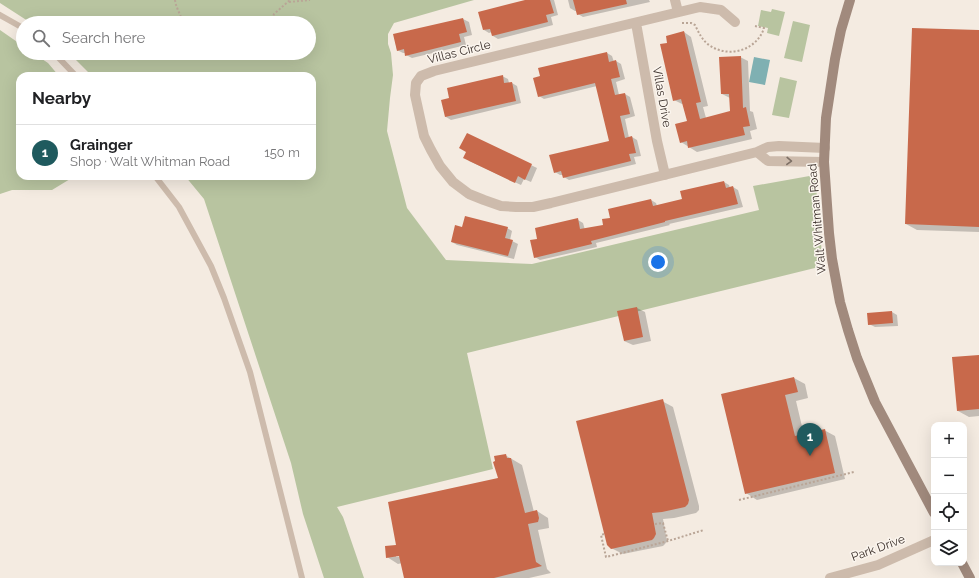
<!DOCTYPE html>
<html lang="en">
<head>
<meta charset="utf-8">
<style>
	:root { --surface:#fff; --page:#f6f6f6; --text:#202124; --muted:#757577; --line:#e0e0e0; --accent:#1f5a5e }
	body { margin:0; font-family:Raleway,sans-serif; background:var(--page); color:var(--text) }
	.controls { position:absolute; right:12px; bottom:12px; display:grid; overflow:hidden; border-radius:8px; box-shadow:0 4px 16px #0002 }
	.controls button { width:36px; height:36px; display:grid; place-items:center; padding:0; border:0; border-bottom:1px solid var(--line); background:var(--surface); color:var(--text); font:20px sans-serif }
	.you { position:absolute; left:658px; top:262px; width:14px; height:14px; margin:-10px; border:3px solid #fff; border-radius:50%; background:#1a73e8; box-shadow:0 0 0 6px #1a73e833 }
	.badge { display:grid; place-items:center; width:26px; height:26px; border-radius:50%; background:var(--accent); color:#fff; font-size:13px; font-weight:700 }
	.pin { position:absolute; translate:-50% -33px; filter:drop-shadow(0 1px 2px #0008) }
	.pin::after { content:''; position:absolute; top:21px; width:14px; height:12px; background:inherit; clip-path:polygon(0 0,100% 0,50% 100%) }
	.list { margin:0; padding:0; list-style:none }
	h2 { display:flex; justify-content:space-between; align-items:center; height:52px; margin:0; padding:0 16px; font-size:17px }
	h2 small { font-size:13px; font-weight:400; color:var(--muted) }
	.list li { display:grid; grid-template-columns:26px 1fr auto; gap:12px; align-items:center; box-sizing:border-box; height:56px; padding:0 16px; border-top:1px solid var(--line) }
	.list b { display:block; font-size:15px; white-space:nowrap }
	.list p { margin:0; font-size:13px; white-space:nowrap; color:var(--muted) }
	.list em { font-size:13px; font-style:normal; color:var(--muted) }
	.icon { flex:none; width:22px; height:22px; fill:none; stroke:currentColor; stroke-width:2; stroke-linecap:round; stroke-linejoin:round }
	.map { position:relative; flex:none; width:979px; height:578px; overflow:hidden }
	.search { position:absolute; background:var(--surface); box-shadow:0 4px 16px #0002; left:16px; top:16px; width:300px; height:44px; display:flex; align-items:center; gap:10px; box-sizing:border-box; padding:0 14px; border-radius:22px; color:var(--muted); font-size:15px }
	.panel { position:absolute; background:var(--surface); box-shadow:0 4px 16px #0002; left:16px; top:72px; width:300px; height:108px; border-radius:12px }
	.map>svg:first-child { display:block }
</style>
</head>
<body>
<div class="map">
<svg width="979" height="578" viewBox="0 0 979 578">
	<rect width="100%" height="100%" fill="#f4ebe1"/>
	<path fill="#b8c4a0" d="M0,0H474L394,23L388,34V44L391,53L393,75L390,98L387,131L407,208L446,260L532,264L759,210L753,186L815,175L823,266L467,353L493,469L337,507L343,517L364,578H324L303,514L291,463L204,199L185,176H312V76H92L69,53H309V23H31L0,3Z
		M772,9L785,12L779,36L767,33L768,28L758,26L761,10L771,12Z
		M793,21L810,25L802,62L784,58Z
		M0,30L23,46V53H33L48,63L59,76H20V176H75L52,190H12L0,194Z
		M780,77L797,81L789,118L772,115Z"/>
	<path fill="#7fb0b2" d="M754,57L770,60L765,85L749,82Z"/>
	<path fill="#0003" fill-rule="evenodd" d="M531,0H554L558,15L551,17L553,25L498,39L493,36L492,32L489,33L484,30Z
		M568,0H649L650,2L583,17L578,14L577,11H575L570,8Z
		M463,19L469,22L472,35L464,37L466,45L412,58L406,55V53H403L397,50L394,35Z
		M979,31V232L917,230L906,224Z
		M684,32L691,37L708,106L703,107L706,118L731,112L730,98L722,94L740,57L748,61L750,111L753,112L757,129L750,131L752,139L697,152L681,142L688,122L683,104H682L674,100L668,43Z
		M607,53L612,56L614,62L616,61L621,64L625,79L616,82L619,95L625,94L630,97L635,116L625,119L629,138L632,137L637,140L641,156L634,157L636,164L569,180L564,177L563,175H560L555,172L610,142L597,86L544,99L539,96Z
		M502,76L508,79L509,83H512L517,86L521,103L451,120L446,117L442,101L450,99Z
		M467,134L537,168L531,182L524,179L521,185L469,161L467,152Z
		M724,182L729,185L730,188L733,187L738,190L743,207L669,224L670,225L596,243L597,247L540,260L535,257L538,239L578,220L583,223L585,230L604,226L611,218L651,200L656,203L657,206L683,200Z
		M463,228H507L512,231L510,240L518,244L514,259L457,245L452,242Z
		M637,308L645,312L651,341L633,345L624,341Z
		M892,312L897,315L898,326L875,327L869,324Z
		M979,356V416L969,417L958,411Z
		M794,378L805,384L808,398L796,401L804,435L824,430L835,436L845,479L757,500L746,493L722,395Z
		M662,401L673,407L699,506V510L696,513L674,518L663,519L667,541L665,544L663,546L623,554L611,548Z
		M505,455L522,465L534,512L537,511L548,518L549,528L538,530L547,569L551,573L529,578H405L402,563L398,564L387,557L398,545L499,479ZM396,555L404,556L396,557Z"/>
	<path fill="#c8694b" d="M525,0H550L554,13L546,15L548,22L492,36L490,29L483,30L478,12Z
		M573,0H626L627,4L577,15Z
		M463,18L467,32L459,34L461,42L405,56L404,49L397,51L393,34Z
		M912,28L979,30V227L905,224Z
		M684,31L701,102L696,103L700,119L730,111L729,94H721L719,57L741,56L743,108L746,107L750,126L743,127L745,135L688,148L687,141L680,143L675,124L687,121L681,99L673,101L660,44L667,43L666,36Z
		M607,52L609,62L616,60L620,77L611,79L615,95L625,93L630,114L620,116L625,138L632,136L636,153L629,154L631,161L563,178L561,171L554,173L549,155L609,141L595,83L538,97L533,78L540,76L538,68Z
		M503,75L504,83L512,82L516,101L445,117L441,100L449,98L447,88Z
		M467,133L532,164L525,180L518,176L515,183L463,158L466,152L459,148Z
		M724,181L726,188L733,186L738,204L665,221V222L591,241L592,244L534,258L530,240L537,239L535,228L578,218L580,229L603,225L602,219L610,218L608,209L651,199L653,206L682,199L680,191Z
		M465,216L508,227L505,238L513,240L508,256L451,242L455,225L462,227Z
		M637,307L643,337L624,341L617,311Z
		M892,311L893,323L868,325L867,313Z
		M979,355V409L957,411L952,357Z
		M794,377L798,392L785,395L795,436L825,429L835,473L745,494L721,394Z
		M663,399L689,500L688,504L685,507L662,512L652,513L656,534L654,538L652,540L611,549L607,545L576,421Z
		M506,454L507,458H511L525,513L537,510L539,518L538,522L528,524L536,562L542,566L494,578H404L399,556L386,558L385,546L396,545L388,502L498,478L493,462L495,461L494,456Z"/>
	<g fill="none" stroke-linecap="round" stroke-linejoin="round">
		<path stroke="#b9a596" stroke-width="2" stroke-dasharray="2 2" stroke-linecap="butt" d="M175,0C176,8 181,15 183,23
			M289,2L310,0
			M265,23L272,19L274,14L290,0
			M682,23H691L695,25C699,33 702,40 709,45C729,59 757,50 764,28L755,26
			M739,500L854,472
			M655,524L663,523L668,541
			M604,534L601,535L606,557L668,541L704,530"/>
		<path stroke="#cdbbac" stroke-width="6" d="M0,15L23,28
			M54,53L76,76
			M155,176L179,207L211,266L224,298L250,372L302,578"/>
		<path stroke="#cdbbac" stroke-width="10" d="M675,0L678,12
			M735,22L721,10L700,7L434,71L421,76L416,83L415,95L424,136L431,150L440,166L453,182L469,194L484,200L501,206L516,207H533L551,203L757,152L768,147L779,146L825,148
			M636,23L657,141L665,175
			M757,152L768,161L824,162
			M830,578L878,565L934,540"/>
		<path stroke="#a18a7d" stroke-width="10" d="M850,0L841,30L835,59L826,118L824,162L829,233L832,259L840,302L848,330L857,358L875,402L934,513
			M962,563L970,578"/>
	</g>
	<defs><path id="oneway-chevron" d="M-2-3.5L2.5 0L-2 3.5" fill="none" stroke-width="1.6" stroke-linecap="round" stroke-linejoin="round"/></defs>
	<use stroke="#7d6f65" href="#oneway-chevron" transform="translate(789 161) rotate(2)"/>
	<g text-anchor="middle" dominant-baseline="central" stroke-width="3" stroke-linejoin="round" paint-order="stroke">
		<g font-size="12" fill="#3b302b" stroke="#fbf5ee">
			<text transform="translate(459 52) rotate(-14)">Villas Circle</text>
			<text transform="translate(662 97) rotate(80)">Villas Drive</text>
			<text transform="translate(817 219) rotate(-95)">Walt Whitman Road</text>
			<text transform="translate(878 548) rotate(-20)">Park Drive</text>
		</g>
	</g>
</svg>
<div class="controls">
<button>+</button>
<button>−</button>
<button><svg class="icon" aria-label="locate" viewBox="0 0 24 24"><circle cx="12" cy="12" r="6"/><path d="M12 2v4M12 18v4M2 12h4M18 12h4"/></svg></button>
<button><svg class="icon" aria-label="layers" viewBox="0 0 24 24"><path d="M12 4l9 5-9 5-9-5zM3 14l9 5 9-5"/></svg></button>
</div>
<div class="you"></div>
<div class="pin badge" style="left:810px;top:456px">1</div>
<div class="search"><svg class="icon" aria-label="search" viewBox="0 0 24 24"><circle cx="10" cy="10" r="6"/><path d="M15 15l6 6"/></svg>Search here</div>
<section class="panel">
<h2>Nearby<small></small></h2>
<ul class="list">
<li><span class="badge">1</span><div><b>Grainger</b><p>Shop · Walt Whitman Road</p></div><em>150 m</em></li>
</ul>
</section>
</div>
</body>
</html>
